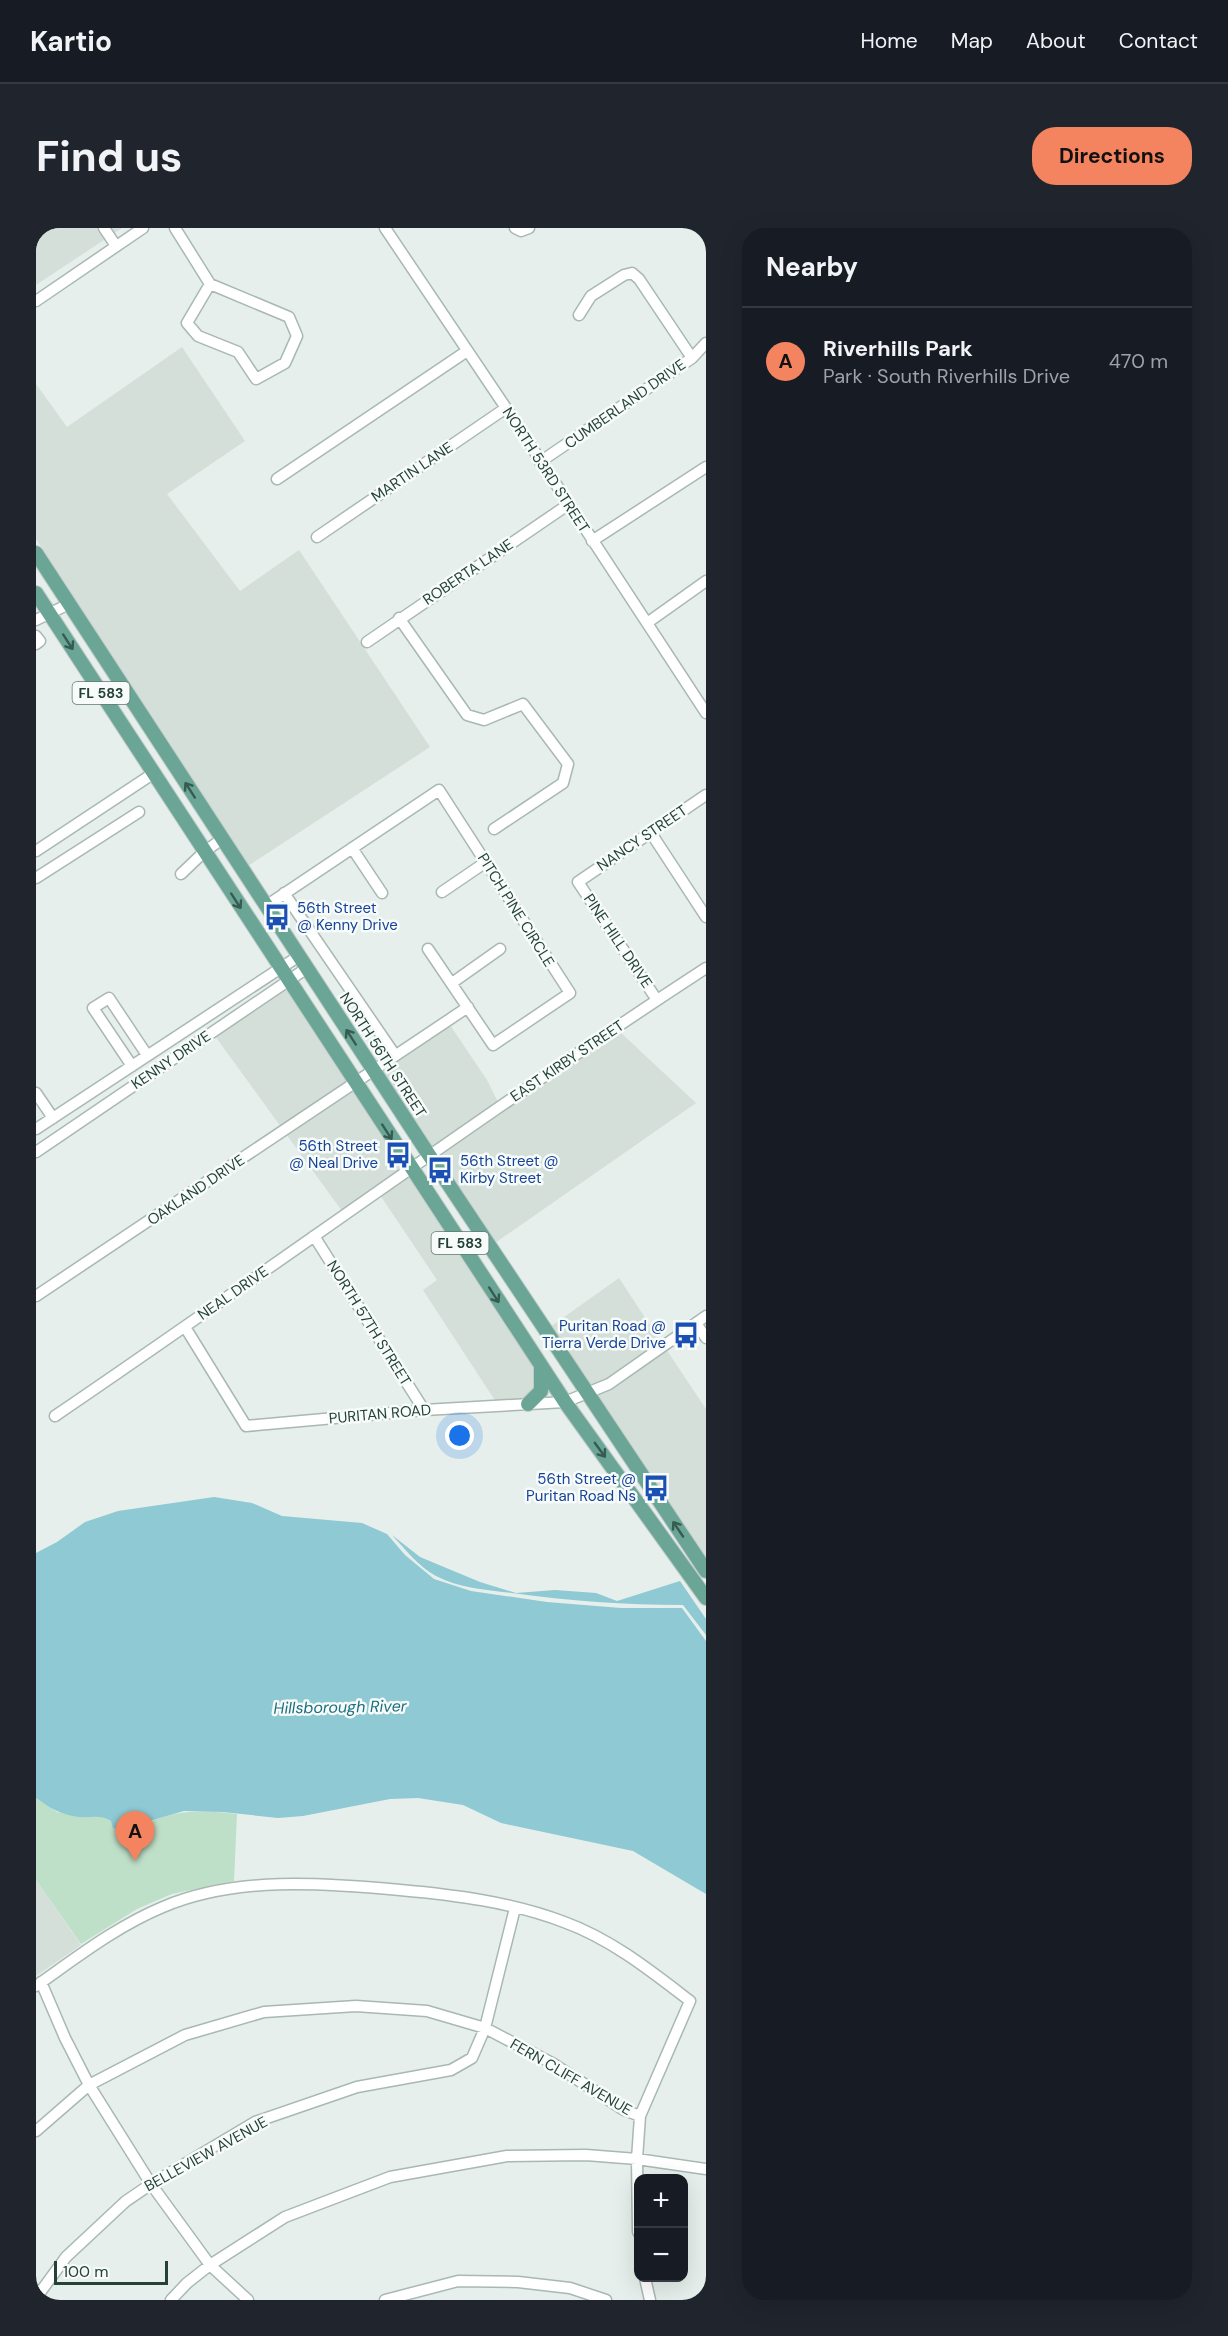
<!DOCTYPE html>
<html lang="en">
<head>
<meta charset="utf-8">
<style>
	:root { --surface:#171b24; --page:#20242c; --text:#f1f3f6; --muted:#9ea1a6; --line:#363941; --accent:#f4845f }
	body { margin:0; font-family:"DM Sans",sans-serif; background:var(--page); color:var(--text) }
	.controls { position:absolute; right:18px; bottom:18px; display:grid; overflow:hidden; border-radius:12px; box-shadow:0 6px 24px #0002 }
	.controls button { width:54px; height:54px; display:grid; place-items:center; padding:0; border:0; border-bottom:2px solid var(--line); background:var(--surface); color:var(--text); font:30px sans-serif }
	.scale { position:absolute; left:18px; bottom:15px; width:114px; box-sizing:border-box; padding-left:6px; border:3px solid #24423a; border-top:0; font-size:16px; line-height:21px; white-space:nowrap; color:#24423a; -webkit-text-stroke:4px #f7fbf9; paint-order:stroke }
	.you { position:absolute; left:424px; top:1208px; width:21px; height:21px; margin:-15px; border:4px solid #fff; border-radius:50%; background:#1a73e8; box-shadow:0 0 0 9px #1a73e833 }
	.badge { display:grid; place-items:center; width:39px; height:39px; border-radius:50%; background:var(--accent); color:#111; font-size:20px; font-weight:700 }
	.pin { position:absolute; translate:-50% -50px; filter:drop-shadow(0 2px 3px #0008) }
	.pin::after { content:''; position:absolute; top:32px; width:21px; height:18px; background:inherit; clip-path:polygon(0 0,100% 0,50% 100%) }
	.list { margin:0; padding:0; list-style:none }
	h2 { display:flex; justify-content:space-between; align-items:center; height:78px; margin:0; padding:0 24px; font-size:26px }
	h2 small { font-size:20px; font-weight:400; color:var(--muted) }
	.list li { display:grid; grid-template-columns:39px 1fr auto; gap:18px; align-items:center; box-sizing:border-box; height:108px; padding:0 24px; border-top:2px solid var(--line) }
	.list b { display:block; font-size:22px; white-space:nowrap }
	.list p { margin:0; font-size:20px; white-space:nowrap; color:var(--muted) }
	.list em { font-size:20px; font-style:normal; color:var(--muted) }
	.map { position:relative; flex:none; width:670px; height:2072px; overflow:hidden; border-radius:24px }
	header { display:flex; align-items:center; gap:36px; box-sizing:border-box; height:84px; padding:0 30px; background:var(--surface); border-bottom:2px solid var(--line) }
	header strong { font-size:28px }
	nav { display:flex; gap:33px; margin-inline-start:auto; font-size:21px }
	.intro { display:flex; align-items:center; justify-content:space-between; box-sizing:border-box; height:144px; padding:0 36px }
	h1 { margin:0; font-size:42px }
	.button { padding:15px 27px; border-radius:24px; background:var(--accent); color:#111; font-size:21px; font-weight:700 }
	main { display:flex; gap:36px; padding:0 36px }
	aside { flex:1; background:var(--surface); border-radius:24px; box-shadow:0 6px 24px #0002 }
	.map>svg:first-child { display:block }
</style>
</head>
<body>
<header>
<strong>Kartio</strong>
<nav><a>Home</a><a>Map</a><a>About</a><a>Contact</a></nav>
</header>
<div class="intro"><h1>Find us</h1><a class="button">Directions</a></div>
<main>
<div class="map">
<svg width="670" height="2072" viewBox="0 0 670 2072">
	<rect width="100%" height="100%" fill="#e6efeb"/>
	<path fill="#d4dfda" d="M0,0H86L0,57Z
		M146,119L209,213L131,266L204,363L263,322L394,519L212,638L0,311V156L31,199Z
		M249,760L312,854L245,899L179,808Z
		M414,797L451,852L462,874L396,919L346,842Z
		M583,803L660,875L459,1015L401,927Z
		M317,861L368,939L306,983L250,906Z
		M373,946L501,1139L502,1154L493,1170L460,1174L387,1062L401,1052L344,967Z
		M583,1050L625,1114L571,1152L554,1160L514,1099Z
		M630,1121L670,1181V1336L559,1168L576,1159Z
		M0,1652L45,1717L0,1748Z"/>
	<path fill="#bfe0c8" d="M0,1570L21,1584L44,1589L67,1588L94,1605C128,1582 161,1581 201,1586L198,1653L136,1666L101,1681L45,1716L0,1652Z"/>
	<path fill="#8ec9d4" d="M178,1269L216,1275L246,1288L326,1295L351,1306L369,1327L398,1351L435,1363L511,1374L585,1380H646L670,1413V1666L597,1623L465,1595L427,1577L382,1570L354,1571L267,1588L242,1590L187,1584L148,1583L110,1594L94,1605L77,1600L75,1593C64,1586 55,1590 43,1589C25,1587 14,1580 0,1570V1325L21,1314L49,1294L82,1283Z
		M356,1307L384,1329L444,1354L480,1365L519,1362L560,1365L581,1373L644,1353L670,1391V1407L647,1377C589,1377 533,1373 476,1365C451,1362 423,1360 400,1348C383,1339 369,1321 356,1307Z"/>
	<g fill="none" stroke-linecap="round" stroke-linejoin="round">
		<g stroke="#a8b8b2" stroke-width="13">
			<path id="minor" d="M68,0L80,18
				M139,0L174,56L253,89L261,108L249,135L220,151L202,124L162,108L151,95L174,56
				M349,0L470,180L670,485
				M479,0L485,3L493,0
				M0,73L107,0
				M543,87L555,68L588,47L596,45L603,51L656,130
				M504,234L656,130L670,115
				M241,251L431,123
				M281,309L470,180
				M556,313L670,239
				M363,390L431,487L448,492L487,476L532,536L527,555L458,601
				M0,392L33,376
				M611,395L670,353
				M0,408L4,413L0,416
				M331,414L533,276
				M615,605L670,689
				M316,620L346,665
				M0,623L118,545
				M145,646L168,624L186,611
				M0,650L103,584
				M406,664L450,634
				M248,665L359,827
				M230,678L403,562L534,765L457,817L392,721
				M416,755L464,721
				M621,772L542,654L670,567
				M96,838L57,780L73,770L111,827
				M0,865L17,890
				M0,901L263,728
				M0,924L271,740
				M278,1008L388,1182
				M0,1068L432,779
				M660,1095L670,1110
				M149,1099L210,1198L388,1182L529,1174L573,1156L670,1088
				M19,1188C237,1040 449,884 670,740
				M5,1754L29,1810L53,1857L115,1956L174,2037L212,2072
				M0,1758C40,1730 81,1698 127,1679C200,1648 286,1655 364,1662C419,1667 476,1674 528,1694C575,1711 615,1743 654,1773L604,1888L601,1931L602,2004
				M0,1903L53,1857L149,1807L228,1784L320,1778L391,1783L449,1800L516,1835L588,1882L604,1888
				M609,2050L614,2072
				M0,2070L30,2029L90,1973L115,1956L219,1894L321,1859L415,1842L436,1830L449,1800L479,1680
				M135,2072L151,2055L174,2037L249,1989L354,1949L471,1928L550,1927L601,1931L670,1941
				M349,2072L422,2053L482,2054L534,2060L570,2072"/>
		</g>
		<g stroke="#c2cac8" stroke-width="16">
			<path id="major" d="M0,325L393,927L670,1343
				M0,365L529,1174L670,1370
				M492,1176L505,1163V1140"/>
		</g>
		<use href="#minor" stroke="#fff" stroke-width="10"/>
		<use href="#major" stroke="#6aa596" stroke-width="14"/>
	</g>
	<defs><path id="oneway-shaft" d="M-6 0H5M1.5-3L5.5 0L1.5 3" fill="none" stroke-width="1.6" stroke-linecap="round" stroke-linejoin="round" transform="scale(1.5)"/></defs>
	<g stroke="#365b51">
		<use href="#oneway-shaft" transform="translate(32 414) rotate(57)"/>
		<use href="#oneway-shaft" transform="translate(154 562) rotate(-123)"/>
		<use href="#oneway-shaft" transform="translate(200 673) rotate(57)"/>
		<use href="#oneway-shaft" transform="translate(315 809) rotate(-123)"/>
		<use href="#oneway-shaft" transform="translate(351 904) rotate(57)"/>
		<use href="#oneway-shaft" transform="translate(458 1067) rotate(57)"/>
		<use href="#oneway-shaft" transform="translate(564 1222) rotate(54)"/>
		<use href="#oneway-shaft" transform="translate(642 1301) rotate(-124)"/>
	</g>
	<defs>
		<g id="bus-bare" transform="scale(2.07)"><path d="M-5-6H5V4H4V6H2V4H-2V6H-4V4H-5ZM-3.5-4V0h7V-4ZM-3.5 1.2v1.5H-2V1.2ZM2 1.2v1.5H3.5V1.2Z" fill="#1a4fb4" stroke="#f7fbf9" stroke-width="2.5" paint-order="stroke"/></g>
	</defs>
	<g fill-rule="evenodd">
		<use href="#bus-bare" x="241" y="689"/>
		<use href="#bus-bare" x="362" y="927"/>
		<use href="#bus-bare" x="404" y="942"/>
		<use href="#bus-bare" x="650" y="1107"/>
		<use href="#bus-bare" x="620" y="1260"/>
	</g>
	<g text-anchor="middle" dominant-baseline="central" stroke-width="5" stroke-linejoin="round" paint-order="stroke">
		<g fill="#f7fbf9" stroke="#637a73" stroke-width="1.5">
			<rect x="36.5" y="454" width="57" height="22" rx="4.5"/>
			<rect x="395.5" y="1004" width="57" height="22" rx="4.5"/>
		</g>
		<g font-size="14" font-weight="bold" fill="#24423a">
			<text x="65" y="465">FL 583</text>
			<text x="424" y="1015">FL 583</text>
		</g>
		<g font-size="15" fill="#24423a" stroke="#f7fbf9">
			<text transform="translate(589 176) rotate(-35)">CUMBERLAND DRIVE</text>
			<text transform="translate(510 242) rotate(57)">NORTH 53RD STREET</text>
			<text transform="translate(376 244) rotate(-34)">MARTIN LANE</text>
			<text transform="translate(432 344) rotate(-34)">ROBERTA LANE</text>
			<text transform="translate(606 610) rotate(-34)">NANCY STREET</text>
			<text transform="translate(480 682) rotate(58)">PITCH PINE CIRCLE</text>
			<text transform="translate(582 713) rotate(56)">PINE HILL DRIVE</text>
			<text transform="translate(347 827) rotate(57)">NORTH 56TH STREET</text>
			<text transform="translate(135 832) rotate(-34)">KENNY DRIVE</text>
			<text transform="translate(531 833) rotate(-34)">EAST KIRBY STREET</text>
			<text transform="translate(160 962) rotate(-34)">OAKLAND DRIVE</text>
			<text transform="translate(197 1065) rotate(-35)">NEAL DRIVE</text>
			<text transform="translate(333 1095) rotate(58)">NORTH 57TH STREET</text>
			<text transform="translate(344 1186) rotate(-5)">PURITAN ROAD</text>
			<text transform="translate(535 1849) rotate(30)">FERN CLIFF AVENUE</text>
			<text transform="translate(170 1926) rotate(-29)">BELLEVIEW AVENUE</text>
		</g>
		<g font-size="15" fill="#164399" stroke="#f7fbf9" text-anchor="end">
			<text x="261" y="680" text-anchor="start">56th Street<tspan x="261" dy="17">@ Kenny Drive</tspan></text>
			<text x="342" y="918">56th Street<tspan x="342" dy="17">@ Neal Drive</tspan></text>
			<text x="424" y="933" text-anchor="start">56th Street @<tspan x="424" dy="17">Kirby Street</tspan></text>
			<text x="630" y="1098">Puritan Road @<tspan x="630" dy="17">Tierra Verde Drive</tspan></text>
			<text x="600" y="1251">56th Street @<tspan x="600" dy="17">Puritan Road Ns</tspan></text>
		</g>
		<g font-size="16" font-style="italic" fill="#1c6f80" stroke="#f7fbf9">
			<text transform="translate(304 1479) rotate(-1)">Hillsborough River</text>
		</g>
	</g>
</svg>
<div class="controls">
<button>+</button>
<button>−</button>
</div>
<div class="scale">100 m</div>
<div class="you"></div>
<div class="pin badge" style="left:99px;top:1633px">A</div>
</div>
<aside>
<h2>Nearby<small></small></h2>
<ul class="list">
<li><span class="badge">A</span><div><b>Riverhills Park</b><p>Park · South Riverhills Drive</p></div><em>470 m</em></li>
</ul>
</aside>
</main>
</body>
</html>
